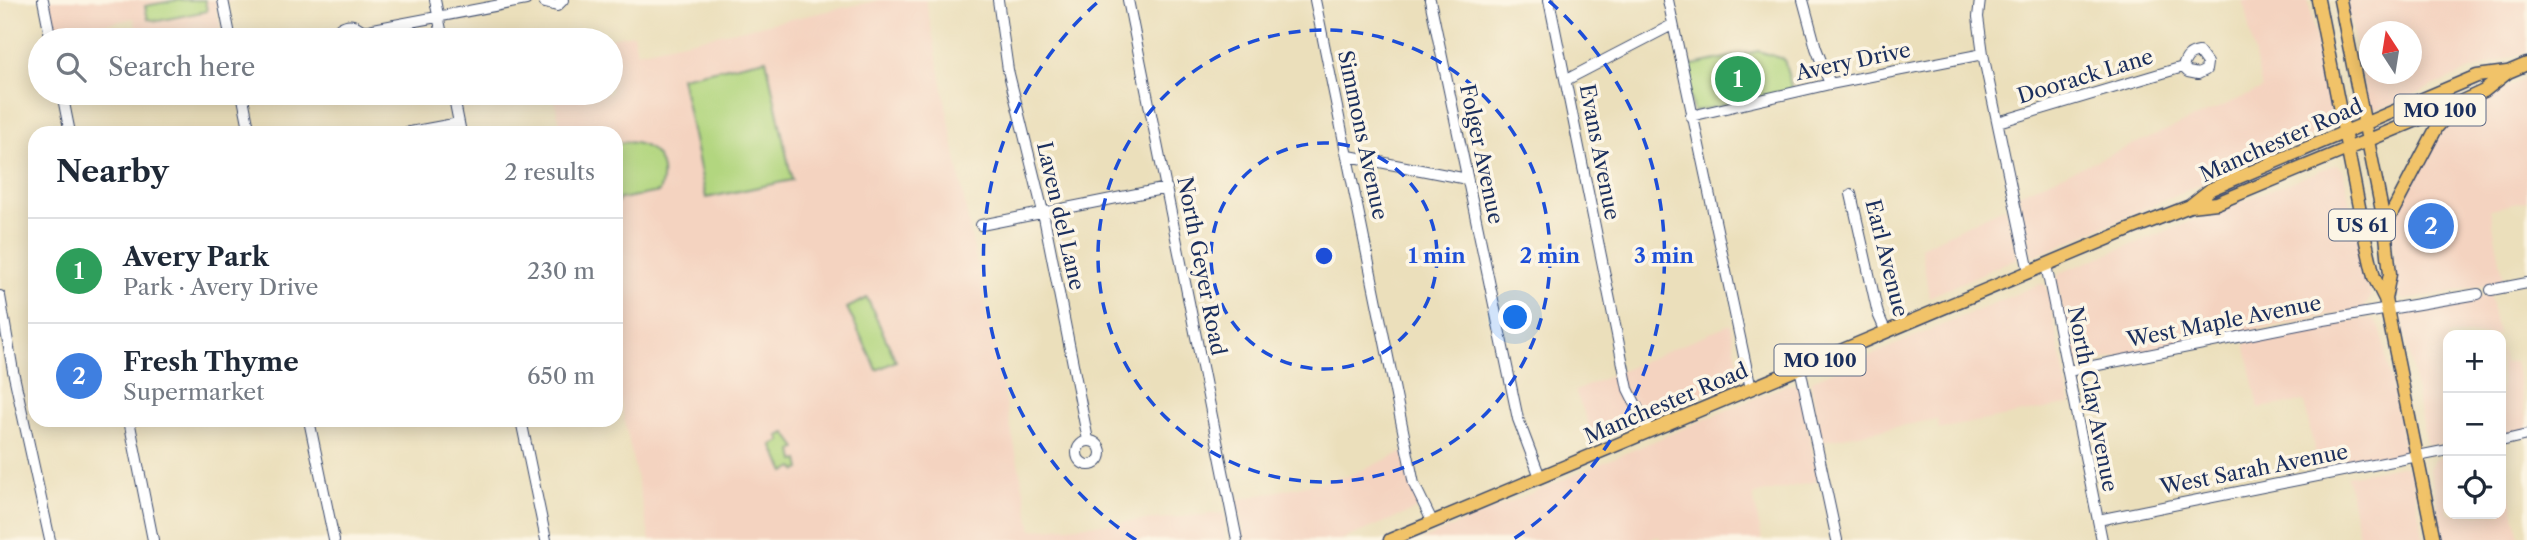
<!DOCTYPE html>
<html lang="en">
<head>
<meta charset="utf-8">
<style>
	:root { --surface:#fff; --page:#f2f2f3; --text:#1f2937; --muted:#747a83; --line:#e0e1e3; --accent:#0f766e }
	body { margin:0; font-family:"Libre Caslon Text",serif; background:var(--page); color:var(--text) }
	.controls { position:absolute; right:21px; bottom:21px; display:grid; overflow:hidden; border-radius:14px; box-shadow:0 4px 18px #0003 }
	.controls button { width:63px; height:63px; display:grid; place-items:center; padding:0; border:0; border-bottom:2px solid var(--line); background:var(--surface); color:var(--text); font:35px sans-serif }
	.compass { position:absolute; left:2359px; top:21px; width:63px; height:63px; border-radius:50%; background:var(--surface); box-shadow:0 4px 18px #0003; rotate:348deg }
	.you { position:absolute; left:1516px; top:318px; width:24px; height:24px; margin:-18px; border:5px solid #fff; border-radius:50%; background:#1a73e8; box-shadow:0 0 0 10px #1a73e833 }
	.badge { display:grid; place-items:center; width:46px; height:46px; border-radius:50%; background:var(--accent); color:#fff; font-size:23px; font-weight:700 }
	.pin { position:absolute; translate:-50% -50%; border:4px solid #fff; box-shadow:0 2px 7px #0006 }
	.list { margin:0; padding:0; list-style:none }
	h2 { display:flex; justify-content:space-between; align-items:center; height:91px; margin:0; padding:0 28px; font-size:30px }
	h2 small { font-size:23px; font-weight:400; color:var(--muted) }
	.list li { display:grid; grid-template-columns:46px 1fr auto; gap:21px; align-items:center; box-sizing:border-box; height:105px; padding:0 28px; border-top:2px solid var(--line) }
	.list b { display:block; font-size:26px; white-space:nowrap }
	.list p { margin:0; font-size:23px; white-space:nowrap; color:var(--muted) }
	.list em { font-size:23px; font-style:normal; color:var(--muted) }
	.icon { flex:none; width:38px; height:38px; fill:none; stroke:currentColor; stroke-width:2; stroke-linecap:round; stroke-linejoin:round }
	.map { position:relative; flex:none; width:2527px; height:540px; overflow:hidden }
	.search { position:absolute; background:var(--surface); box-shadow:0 4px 18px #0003; left:28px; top:28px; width:595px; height:77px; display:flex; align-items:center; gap:18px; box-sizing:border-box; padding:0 24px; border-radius:38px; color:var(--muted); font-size:26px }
	.panel { position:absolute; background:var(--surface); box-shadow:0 4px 18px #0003; left:28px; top:126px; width:595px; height:301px; border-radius:21px }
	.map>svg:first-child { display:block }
</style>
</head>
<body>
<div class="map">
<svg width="2527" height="540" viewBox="0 0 2527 540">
	<rect width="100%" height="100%" fill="#fcf5e5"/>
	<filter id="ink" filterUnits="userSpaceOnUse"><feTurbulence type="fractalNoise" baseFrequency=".0143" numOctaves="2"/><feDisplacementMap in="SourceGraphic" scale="14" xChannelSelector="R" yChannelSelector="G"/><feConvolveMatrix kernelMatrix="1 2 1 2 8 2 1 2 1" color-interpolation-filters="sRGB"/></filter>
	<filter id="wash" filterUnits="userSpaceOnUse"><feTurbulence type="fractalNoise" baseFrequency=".00686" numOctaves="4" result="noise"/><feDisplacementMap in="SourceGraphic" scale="28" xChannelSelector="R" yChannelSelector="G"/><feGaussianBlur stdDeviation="1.57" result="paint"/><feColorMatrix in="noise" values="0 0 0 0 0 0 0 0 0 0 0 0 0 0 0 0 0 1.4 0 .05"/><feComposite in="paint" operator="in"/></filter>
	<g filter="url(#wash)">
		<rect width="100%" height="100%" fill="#ebdfbb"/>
		<path fill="#f4d3c0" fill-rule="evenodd" d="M47,0H235L216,4L221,30L174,40H139L134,18L54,35Z
			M880,0H926L968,220L1032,530L1225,513V540H650L616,381V133H562L553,93H611V40H600L633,34L637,52Z
			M2243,0H2308L2331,116L2329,129L2036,256L2032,255L2018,194L2262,89Z
			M2346,0H2527V52L2468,71L2385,107L2372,110L2367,104ZM2370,32H2412V74H2370Z
			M2527,78V201L2490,209L2504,282L2408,300H2402L2399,295L2391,232L2392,224L2439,134L2457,112L2466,105Z
			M2336,164L2343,170L2370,289L2371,297L2364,309L2081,364L2075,365L2072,361L2057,281L2058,275L2062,272Z
			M2005,207L2017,258L1929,297L1921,247Z
			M2043,284L2047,287L2070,404L1939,429L1937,419L1822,441L1811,385L1812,380L2037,285Z
			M2490,294L2498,335H2448V445H2428L2425,440L2402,317L2411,309Z
			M2369,318L2374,320L2381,330L2404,450L2397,456L2319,472L2304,401L2259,408L2245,343Z
			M1730,324L1741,378L1595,439L1575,391Z
			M2501,346L2504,363L2515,361L2527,423V429L2501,435Z
			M1796,384L1800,386L1818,481L1753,495L1762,540H1660L1659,536L1648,540H1421L1786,385Z
			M2501,444L2519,540H2444L2430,469L2434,460L2448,455V514H2501Z
			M1403,452L1419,504L1415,510L1341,540H1246L1236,500L1349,476Z
			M2399,466H2406L2412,476L2424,540H2360L2347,476Z"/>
		<path fill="#b2d67f" stroke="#66826e" stroke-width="2" d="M177,0H205L207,11L158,21L148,19L145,6Z
			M1758,51L1784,59L1792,90L1693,112L1684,67Z
			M766,59L792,180L706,198L681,77Z
			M626,142C655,143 669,164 659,192L620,199L616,204V144Z
			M867,298L896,361L877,370L847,308Z
			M786,433L797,448L793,451L795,461L799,460L801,469L797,471L794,467L785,472L772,445L781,441L779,436Z"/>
	</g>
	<g filter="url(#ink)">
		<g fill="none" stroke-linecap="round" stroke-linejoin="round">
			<g stroke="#3a496c" stroke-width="12">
				<path id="minor" d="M43,0L51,40
					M223,0L231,40
					M435,0L443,40
					M544,0L545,3L557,6L563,0
					M998,0L1008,70L1043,212L1088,440
					M1128,0L1237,540
					M1315,0L1414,484L1432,521
					M1430,0L1518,419L1540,477
					M1549,0L1628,389L1649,431
					M1668,0L1751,389
					M1803,0L1816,48L1830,84
					M1980,0L1978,17L1983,54L2029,272
					M343,40L340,28C349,22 355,24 363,31L526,0
					M358,40L361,39L363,31
					M1566,80L1672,25
					M62,93L70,133
					M242,93L250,133
					M453,93L461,133
					M1691,116L1830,84L1983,54
					M1998,122L2183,67C2186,57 2189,54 2199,52L2207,63L2206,70L2198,74L2188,72L2183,67
					M405,133L459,123
					M1349,156L1467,179
					M1851,194L1878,314L1886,332
					M981,225L1167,188
					M2046,265L2102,540
					M2491,290L2527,283
					M0,296L13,371L50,540
					M1800,368L1837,540
					M2068,371L2318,321L2478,294
					M129,420L153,540
					M309,420L334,540
					M521,420L546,540
					M1077 453a12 12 0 1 1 24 0a12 12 0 1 1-24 0Z
					M2501,441L2527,435
					M2098,520L2448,450"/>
			</g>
			<g stroke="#3a496c" stroke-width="15">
				<path id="major" d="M2318,0L2366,242L2374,277L2385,299L2434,540
					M2340,0L2385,226L2390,274L2385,299
					M2191,205L2211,189L2477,76L2507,72
					M2385,226L2437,127L2455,106
					M1390,540L2131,229L2190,206L2217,203L2458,103L2484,91L2508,72L2527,64"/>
			</g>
			<use href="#minor" stroke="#fff" stroke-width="10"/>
			<use href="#major" stroke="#f1c369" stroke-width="12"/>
		</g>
	</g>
	<g fill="none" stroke="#1d4ed8" stroke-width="3.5" stroke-dasharray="12 9">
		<circle cx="1324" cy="256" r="113"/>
		<circle cx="1324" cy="256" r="226"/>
		<path d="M1136 540A340 340 0 0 1 1099 1M1549 1A340 340 0 0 1 1512 540"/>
	</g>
	<g text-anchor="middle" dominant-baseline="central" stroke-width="7" stroke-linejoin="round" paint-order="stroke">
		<g fill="#fcf5e5" stroke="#5e6a86" stroke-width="2">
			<rect x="2394.5" y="94.5" width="91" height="31" rx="5"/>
			<rect x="2329" y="209.5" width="66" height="31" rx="5"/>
			<rect x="1774.5" y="344.5" width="91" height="31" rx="5"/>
		</g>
		<g font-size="19" font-weight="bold" fill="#1b2f5e">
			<text x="2440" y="110">MO 100</text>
			<text x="2362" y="225">US 61</text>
			<text x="1820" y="360">MO 100</text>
		</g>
		<g font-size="21" fill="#1b2f5e" stroke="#fcf5e5">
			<text transform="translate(1853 61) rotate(-12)">Avery Drive</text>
			<text transform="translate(2085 76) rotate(-17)">Doorack Lane</text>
			<text transform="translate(1363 135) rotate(78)">Simmons Avenue</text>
			<text transform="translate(2281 140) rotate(-24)">Manchester Road</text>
			<text transform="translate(1600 152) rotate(79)">Evans Avenue</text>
			<text transform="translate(1482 154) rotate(78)">Folger Avenue</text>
			<text transform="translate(1061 216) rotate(77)">Laven del Lane</text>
			<text transform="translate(1887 258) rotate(76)">Earl Avenue</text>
			<text transform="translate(1202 266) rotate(79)">North Geyer Road</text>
			<text transform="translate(2224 321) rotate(-11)">West Maple Avenue</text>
			<text transform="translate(2093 399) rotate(79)">North Clay Avenue</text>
			<text transform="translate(1666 403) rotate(-23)">Manchester Road</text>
			<text transform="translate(2254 469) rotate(-11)">West Sarah Avenue</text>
		</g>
	</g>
	<circle cx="1324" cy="256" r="10" fill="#1d4ed8" stroke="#fcf5e5" stroke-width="3.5"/>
	<g font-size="21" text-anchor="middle" font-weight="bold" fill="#1d4ed8" stroke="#fcf5e5" stroke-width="7" stroke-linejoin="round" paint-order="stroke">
		<text x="1437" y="263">1 min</text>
		<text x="1550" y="263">2 min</text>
		<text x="1664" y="263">3 min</text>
	</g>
</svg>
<div class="controls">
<button>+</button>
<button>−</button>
<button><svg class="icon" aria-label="locate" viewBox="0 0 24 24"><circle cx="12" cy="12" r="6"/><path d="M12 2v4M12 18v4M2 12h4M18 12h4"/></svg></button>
</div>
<svg class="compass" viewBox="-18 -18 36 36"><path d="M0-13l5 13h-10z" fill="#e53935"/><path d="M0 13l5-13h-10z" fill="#747a83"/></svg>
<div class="you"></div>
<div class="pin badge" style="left:1738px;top:79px;background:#2e9e5b">1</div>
<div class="pin badge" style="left:2431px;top:226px;background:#3f7fe0">2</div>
<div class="search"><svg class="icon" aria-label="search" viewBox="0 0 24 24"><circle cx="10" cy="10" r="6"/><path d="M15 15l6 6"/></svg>Search here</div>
<section class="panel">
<h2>Nearby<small>2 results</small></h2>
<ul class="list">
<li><span class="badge" style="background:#2e9e5b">1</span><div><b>Avery Park</b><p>Park · Avery Drive</p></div><em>230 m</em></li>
<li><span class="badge" style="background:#3f7fe0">2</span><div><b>Fresh Thyme</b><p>Supermarket</p></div><em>650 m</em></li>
</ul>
</section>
</div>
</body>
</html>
